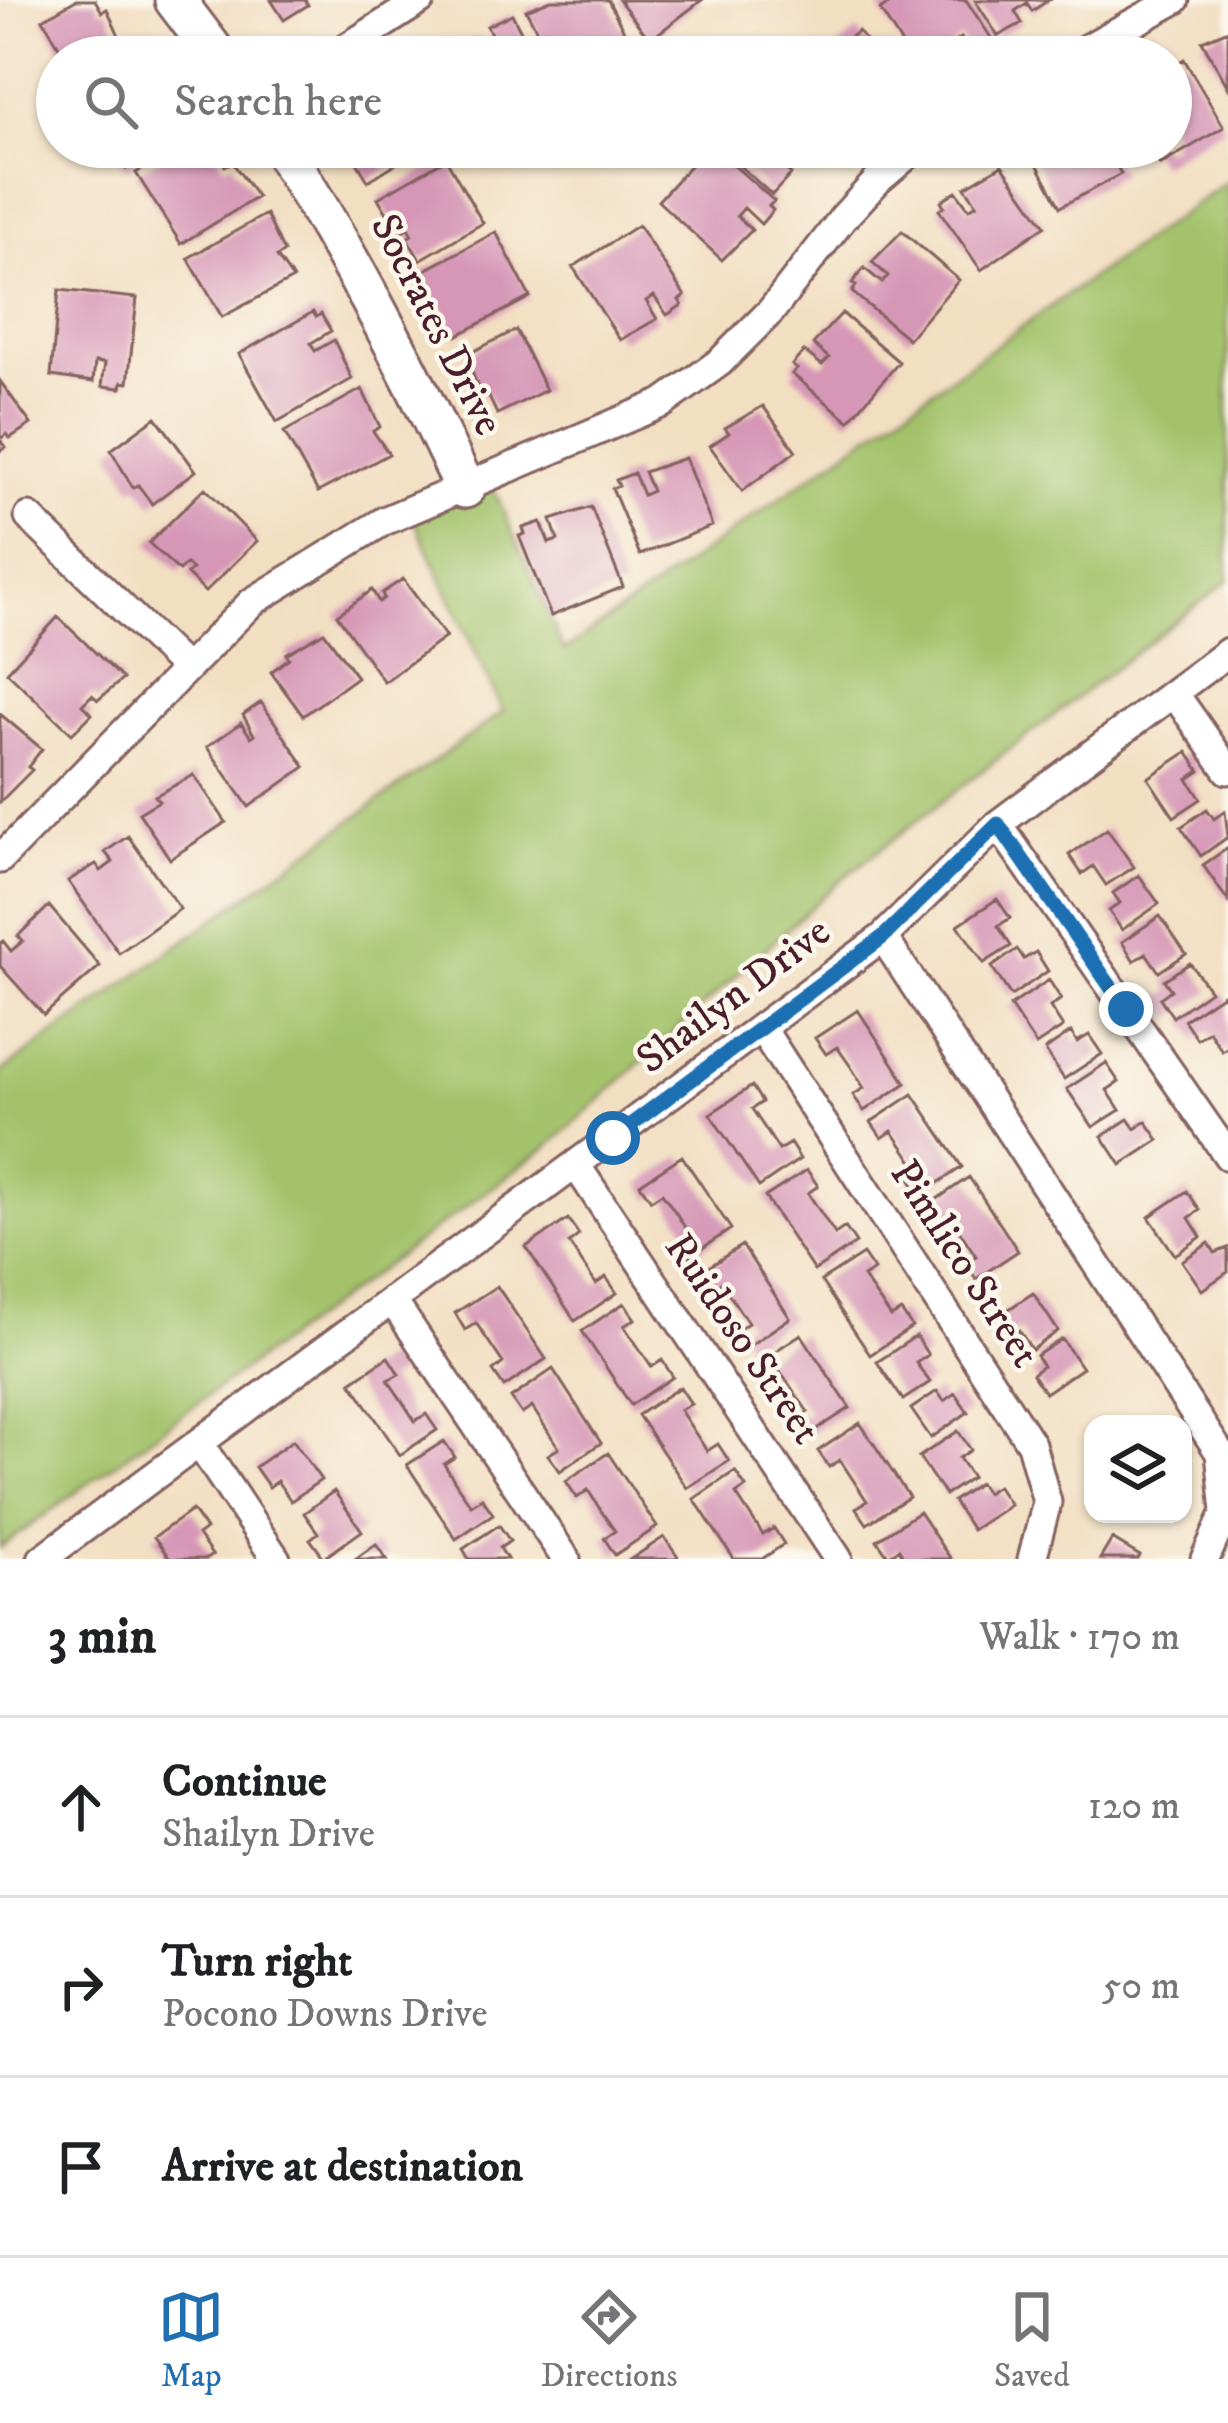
<!DOCTYPE html>
<html lang="en">
<head>
<meta charset="utf-8">
<style>
	:root { --surface:#fff; --page:#f6f6f6; --text:#202124; --muted:#757577; --line:#e0e0e0; --accent:#1f6fb2 }
	body { margin:0; font-family:"IM FELL DW Pica",serif; background:var(--page); color:var(--text) }
	.controls { position:absolute; right:36px; bottom:36px; display:grid; overflow:hidden; border-radius:24px; box-shadow:0 3px 9px #0004 }
	.controls button { width:108px; height:108px; display:grid; place-items:center; padding:0; border:0; border-bottom:3px solid var(--line); background:var(--surface); color:var(--text); font:60px sans-serif }
	.stop { position:absolute; width:36px; height:36px; margin:-27px; border:9px solid #1f6fb2; border-radius:50%; background:#fff }
	.stop.end { background:#1f6fb2; border-color:#fff; box-shadow:0 3px 12px #0008 }
	.list { margin:0; padding:0; list-style:none }
	h2 { display:flex; justify-content:space-between; align-items:center; height:156px; margin:0; padding:0 48px; font-size:51px }
	h2 small { font-size:39px; font-weight:400; color:var(--muted) }
	.list li { display:grid; grid-template-columns:78px 1fr auto; gap:36px; align-items:center; box-sizing:border-box; height:180px; padding:0 48px; border-top:3px solid var(--line) }
	.list b { display:block; font-size:45px; white-space:nowrap }
	.list p { margin:0; font-size:39px; white-space:nowrap; color:var(--muted) }
	.list em { font-size:39px; font-style:normal; color:var(--muted) }
	.icon { flex:none; width:66px; height:66px; fill:none; stroke:currentColor; stroke-width:2; stroke-linecap:round; stroke-linejoin:round }
	.map { position:relative; flex:none; width:1228px; height:1559px; overflow:hidden }
	.search { position:absolute; background:var(--surface); box-shadow:0 3px 9px #0004; left:36px; right:36px; top:36px; height:132px; display:flex; align-items:center; gap:30px; box-sizing:border-box; padding:0 42px; border-radius:66px; color:var(--muted); font-size:45px }
	.sheet { height:696px; background:var(--surface) }
	nav { display:flex; justify-content:space-around; align-items:center; box-sizing:border-box; height:168px; border-top:3px solid var(--line); background:var(--surface); font-size:33px; color:var(--muted) }
	nav a { display:grid; justify-items:center; gap:6px }
	nav .on { color:var(--accent) }
	.map>svg:first-child { display:block }
</style>
</head>
<body>
<div class="map">
<svg width="1228" height="1559" viewBox="0 0 1228 1559">
	<rect width="100%" height="100%" fill="#fbf7ec"/>
	<filter id="ink" filterUnits="userSpaceOnUse"><feTurbulence type="fractalNoise" baseFrequency=".00833" numOctaves="2"/><feDisplacementMap in="SourceGraphic" scale="24" xChannelSelector="R" yChannelSelector="G"/><feConvolveMatrix kernelMatrix="1 2 1 2 8 2 1 2 1" color-interpolation-filters="sRGB"/></filter>
	<filter id="wash" filterUnits="userSpaceOnUse"><feTurbulence type="fractalNoise" baseFrequency=".004" numOctaves="4" result="noise"/><feDisplacementMap in="SourceGraphic" scale="48" xChannelSelector="R" yChannelSelector="G"/><feGaussianBlur stdDeviation="2.7" result="paint"/><feColorMatrix in="noise" values="0 0 0 0 0 0 0 0 0 0 0 0 0 0 0 0 0 1.4 0 .05"/><feComposite in="paint" operator="in"/></filter>
	<g filter="url(#wash)">
		<rect width="100%" height="100%" fill="#f2dec1"/>
		<path fill="#a3c26a" stroke="#76704a" stroke-width="3" d="M1228,181V581L843,878L550,1145L0,1548V1073L503,712L410,511L489,478L564,651Z"/>
		<g id="blocks">
			<path fill="#d696b6" d="M76,0H95L102,12L107,9L125,49L111,57H65L43,19Z
				M271,0H305L308,5L284,20Z
				M551,0H608L631,45L607,57H551L526,10Z
				M619,0H702L650,40Z
				M895,0H966L992,39L986,43L990,47L973,57L961,38L953,44L961,57H910L880,10Z
				M975,0H1049L1032,11L1027,3L1015,11L1022,23L998,36Z
				M512,14L534,57H433L476,37L480,45L493,38L487,26Z
				M1228,30V87L1202,41Z
				M858,31L879,57H825Z
				M1184,59L1224,127L1160,165L1149,147H1171V67Z
				M111,147H158L126,169Z
				M177,147H228L217,154L225,166L232,162L257,197L181,244L136,173Z
				M348,147H423L368,181Z
				M707,147H713L774,201L769,206L773,210L761,224L744,208L737,216L752,230L722,260L658,201Z
				M719,147H809L797,160L791,155L781,165L791,174L772,195Z
				M1028,147H1107L1121,174L1060,207Z
				M446,159L483,223L420,260L407,238L412,235L408,228L399,233L378,198Z
				M1002,165L1045,226L981,270L939,210L944,206L941,201L956,191L969,209L977,204L965,187Z
				M266,214L284,252L277,257L293,279L222,317L188,258Z
				M638,225L685,296L679,300L682,305L667,315L654,296L646,301L657,319L620,340L573,267Z
				M902,231L959,280L908,339L852,292L856,286L852,283L864,268L882,283L888,276L872,262Z
				M496,232L530,297L456,336L437,299L430,303L419,281L423,279L420,273Z
				M59,290L137,298L128,383L122,382L121,388L102,386L105,363L95,362L93,382L51,376Z
				M313,312L316,317L321,314L331,331L311,343L315,351L334,340L352,379L277,422L239,354Z
				M842,313L899,362L849,421L792,374L797,369L792,365L804,351L822,365L829,358L813,344Z
				M516,330L546,390L497,414L487,393L481,396L466,355Z
				M0,381L31,424L10,438L7,434L0,439L6,447L0,451Z
				M362,389L380,427L373,431L389,454L318,492L284,432Z
				M763,406L796,451L742,491L710,446L729,433L725,428Z
				M156,417L196,471L152,504L138,485L133,488L111,450Z
				M685,458L712,526L640,555L612,488L619,486L616,480L634,473L643,495L652,491L644,472Z
				M205,488L257,541L205,592L187,574L192,570L186,564L179,571L149,543Z
				M591,507L623,587L551,616L519,536L525,534L523,528L541,522L549,543L558,540L551,520Z
				M403,579L446,637L384,682L337,615L372,590L379,602L384,598L382,593Z
				M58,617L123,679L98,700L92,695L82,705L92,714L72,734L7,672Z
				M324,632L357,677L303,716L271,672L289,658L286,654Z
				M261,702L305,767L249,807L207,747L241,723L251,737L254,735L243,715Z
				M0,714L42,749L28,767L32,770L0,802Z
				M1187,752L1200,771L1188,779L1201,799L1174,817L1148,778Z
				M194,775L226,822L170,859L139,813L159,801L155,796Z
				M1207,809L1214,819L1225,811L1228,837L1201,856L1181,827Z
				M1107,829L1134,867L1106,885L1093,866L1082,874L1069,855Z
				M128,836L180,909L119,953L68,881L96,864L101,871L113,862L105,852Z
				M1228,848V901L1203,865Z
				M1139,875L1159,904L1122,930L1109,911L1120,903L1113,893Z
				M997,899L1010,918L998,926L1011,946L984,963L958,925Z
				M49,906L100,966L44,1015L0,966V943L3,941L11,951L23,941L18,936Z
				M1160,916L1186,954L1159,972L1146,953L1134,961L1122,942Z
				M1017,949L1024,959L1036,952L1048,971L1011,996L992,967Z
				M1190,963L1210,991L1173,1017L1160,998L1171,990L1164,980Z
				M1049,980L1061,999L1050,1007L1063,1027L1036,1045L1010,1006Z
				M1223,994L1228,1001V1047L1222,1051L1209,1031L1197,1039L1184,1020Z
				M858,1010L906,1083L864,1111L853,1095L864,1088L851,1067L837,1047L826,1054L815,1038Z
				M1071,1032L1077,1042L1089,1035L1102,1054L1064,1079L1045,1050Z
				M1106,1063L1119,1082L1107,1090L1120,1110L1093,1127L1067,1089Z
				M752,1086L762,1102L752,1109L766,1130L779,1150L790,1143L800,1159L759,1187L710,1114Z
				M913,1094L962,1167L920,1195L910,1179L920,1172L906,1151L892,1131L882,1138L871,1122Z
				M1128,1119L1135,1129L1146,1121L1159,1140L1121,1165L1102,1136Z
				M682,1156L731,1229L689,1257L679,1241L689,1234L676,1213L662,1193L651,1200L640,1184Z
				M807,1170L818,1186L808,1193L821,1213L835,1234L845,1227L856,1243L814,1271L765,1197Z
				M969,1177L1018,1251L976,1279L965,1262L976,1256L949,1215L938,1222L927,1206Z
				M1187,1191L1200,1210L1189,1218L1201,1237L1175,1255L1149,1217Z
				M568,1219L579,1235L569,1243L582,1263L596,1284L606,1277L617,1293L575,1321L526,1247Z
				M1209,1243L1215,1253L1228,1248V1272L1202,1290L1182,1261Z
				M742,1245L790,1318L749,1346L738,1330L748,1323L721,1282L711,1289L700,1273Z
				M863,1254L874,1270L863,1277L891,1317L901,1311L912,1327L870,1355L821,1281Z
				M497,1286L546,1359L504,1387L493,1371L503,1363L476,1323L465,1330L455,1313Z
				M1033,1293L1058,1331L1032,1350L1019,1330L1007,1338L994,1319Z
				M624,1303L635,1319L624,1326L652,1367L662,1360L673,1377L631,1405L582,1331Z
				M801,1334L850,1408L808,1435L797,1419L808,1412L780,1371L770,1378L759,1362Z
				M916,1336L928,1355L916,1363L930,1382L903,1400L877,1362Z
				M1062,1339L1082,1368L1045,1393L1032,1374L1043,1366L1036,1356Z
				M388,1357L399,1374L388,1380L402,1401L415,1421L426,1414L437,1430L400,1455L351,1382Z
				M553,1369L601,1443L560,1471L548,1455L559,1448L532,1407L522,1414L511,1398Z
				M680,1387L691,1404L680,1410L707,1451L718,1444L729,1461L687,1488L638,1415Z
				M937,1391L944,1401L955,1393L968,1412L931,1438L911,1409Z
				M860,1423L909,1497L867,1524L856,1508L867,1501L840,1460L829,1467L818,1451Z
				M958,1431L971,1450L959,1458L972,1477L945,1495L919,1457Z
				M293,1440L321,1480L291,1501L277,1481L269,1487L255,1467Z
				M444,1441L455,1457L444,1464L457,1485L471,1505L482,1498L493,1514L456,1539L407,1465Z
				M608,1453L657,1527L615,1555L604,1538L615,1531L601,1511L588,1490L577,1498L566,1481Z
				M735,1471L746,1487L736,1494L763,1535L774,1528L784,1544L762,1559H734L694,1499Z
				M979,1483L986,1493L997,1486L1010,1505L972,1530L953,1501Z
				M334,1491L362,1531L324,1558L310,1539L318,1533L304,1513Z
				M192,1510L206,1529L198,1535L212,1555L206,1559H170L154,1537Z
				M919,1512L943,1548L951,1559H905L899,1549L888,1556L877,1540Z
				M499,1525L510,1541L500,1548L507,1559H469L463,1549Z
				M664,1537L679,1559H631Z
				M1112,1539L1140,1556L1138,1559H1100Z
				M376,1544L387,1559H355Z"/>
		</g>
	</g>
	<g filter="url(#ink)">
		<use href="#blocks" fill-opacity="0" stroke="#856260" stroke-width="3"/>
		<g fill="none" stroke-linecap="round" stroke-linejoin="round">
			<g stroke="#856260" stroke-width="33">
				<path id="street" d="M332,57L421,0
					M1071,57L1175,0
					M29,517L186,669
					M1174,693L1228,770
					M998,824L1228,1156
					M0,859L252,602L384,521L663,403L720,362L771,311L843,218L877,181L917,147
					M883,937L1220,1453L1226,1512L1205,1559
					M762,1029L1031,1444L1047,1502L1032,1559
					M576,1165L838,1559
					M392,1300L566,1559
					M199,1443L276,1559
					M42,1559L883,937L998,824L1228,652"/>
			</g>
			<g stroke="#856260" stroke-width="45">
				<path id="secondary" d="M175,0L218,57
					M281,147C351,257 410,370 465,488"/>
			</g>
			<use href="#street" stroke="#fff" stroke-width="27"/>
			<use href="#secondary" stroke="#fff" stroke-width="39"/>
		</g>
	</g>
	<g fill="none" stroke-linecap="round" stroke-linejoin="round" filter="url(#ink)">
		<path stroke="#1f6fb2" stroke-width="15" d="M613,1138L883,937L998,824L1126,1009"/>
	</g>
	<g text-anchor="middle" dominant-baseline="central" stroke-width="9" stroke-linejoin="round" paint-order="stroke">
		<g font-size="42" fill="#4a1f2b" stroke="#fbf7ec">
			<text transform="translate(436 325) rotate(63)">Socrates Drive</text>
			<text transform="translate(734 996) rotate(-37)">Shailyn Drive</text>
			<text transform="translate(964 1264) rotate(57)">Pimlico Street</text>
			<text transform="translate(742 1339) rotate(56)">Ruidoso Street</text>
		</g>
	</g>
</svg>
<div class="controls">
<button><svg class="icon" aria-label="layers" viewBox="0 0 24 24"><path d="M12 4l9 5-9 5-9-5zM3 14l9 5 9-5"/></svg></button>
</div>
<div class="stop" style="left:613px;top:1138px"></div>
<div class="stop end" style="left:1126px;top:1009px"></div>
<div class="search"><svg class="icon" aria-label="search" viewBox="0 0 24 24"><circle cx="10" cy="10" r="6"/><path d="M15 15l6 6"/></svg>Search here</div>
</div>
<section class="sheet">
<h2>3 min<small>Walk · 170 m</small></h2>
<ul class="list">
<li><svg class="icon" aria-label="ahead" viewBox="0 0 24 24"><path d="M12 20V5M6 11l6-6 6 6"/></svg><div><b>Continue</b><p>Shailyn Drive</p></div><em>120 m</em></li>
<li><svg class="icon" aria-label="right" viewBox="0 0 24 24"><path d="M7 20v-9h11M14 6l5 5-5 5"/></svg><div><b>Turn right</b><p>Pocono Downs Drive</p></div><em>50 m</em></li>
<li><svg class="icon" aria-label="arrive" viewBox="0 0 24 24"><path d="M6 21V4h12l-3 4 3 4H6"/></svg><div><b>Arrive at destination</b></div></li>
</ul>
</section>
<nav>
<a class="on"><svg class="icon" aria-label="map" viewBox="0 0 24 24"><path d="M3 6l6-2 6 2 6-2v14l-6 2-6-2-6 2zM9 4v14M15 6v14"/></svg>Map</a>
<a><svg class="icon" aria-label="directions" viewBox="0 0 24 24"><path d="M12 3l9 9-9 9-9-9zM9 14v-3h6M13 9l2 2-2 2"/></svg>Directions</a>
<a><svg class="icon" aria-label="saved" viewBox="0 0 24 24"><path d="M7 4h10v16l-5-4-5 4z"/></svg>Saved</a>
</nav>
</body>
</html>
